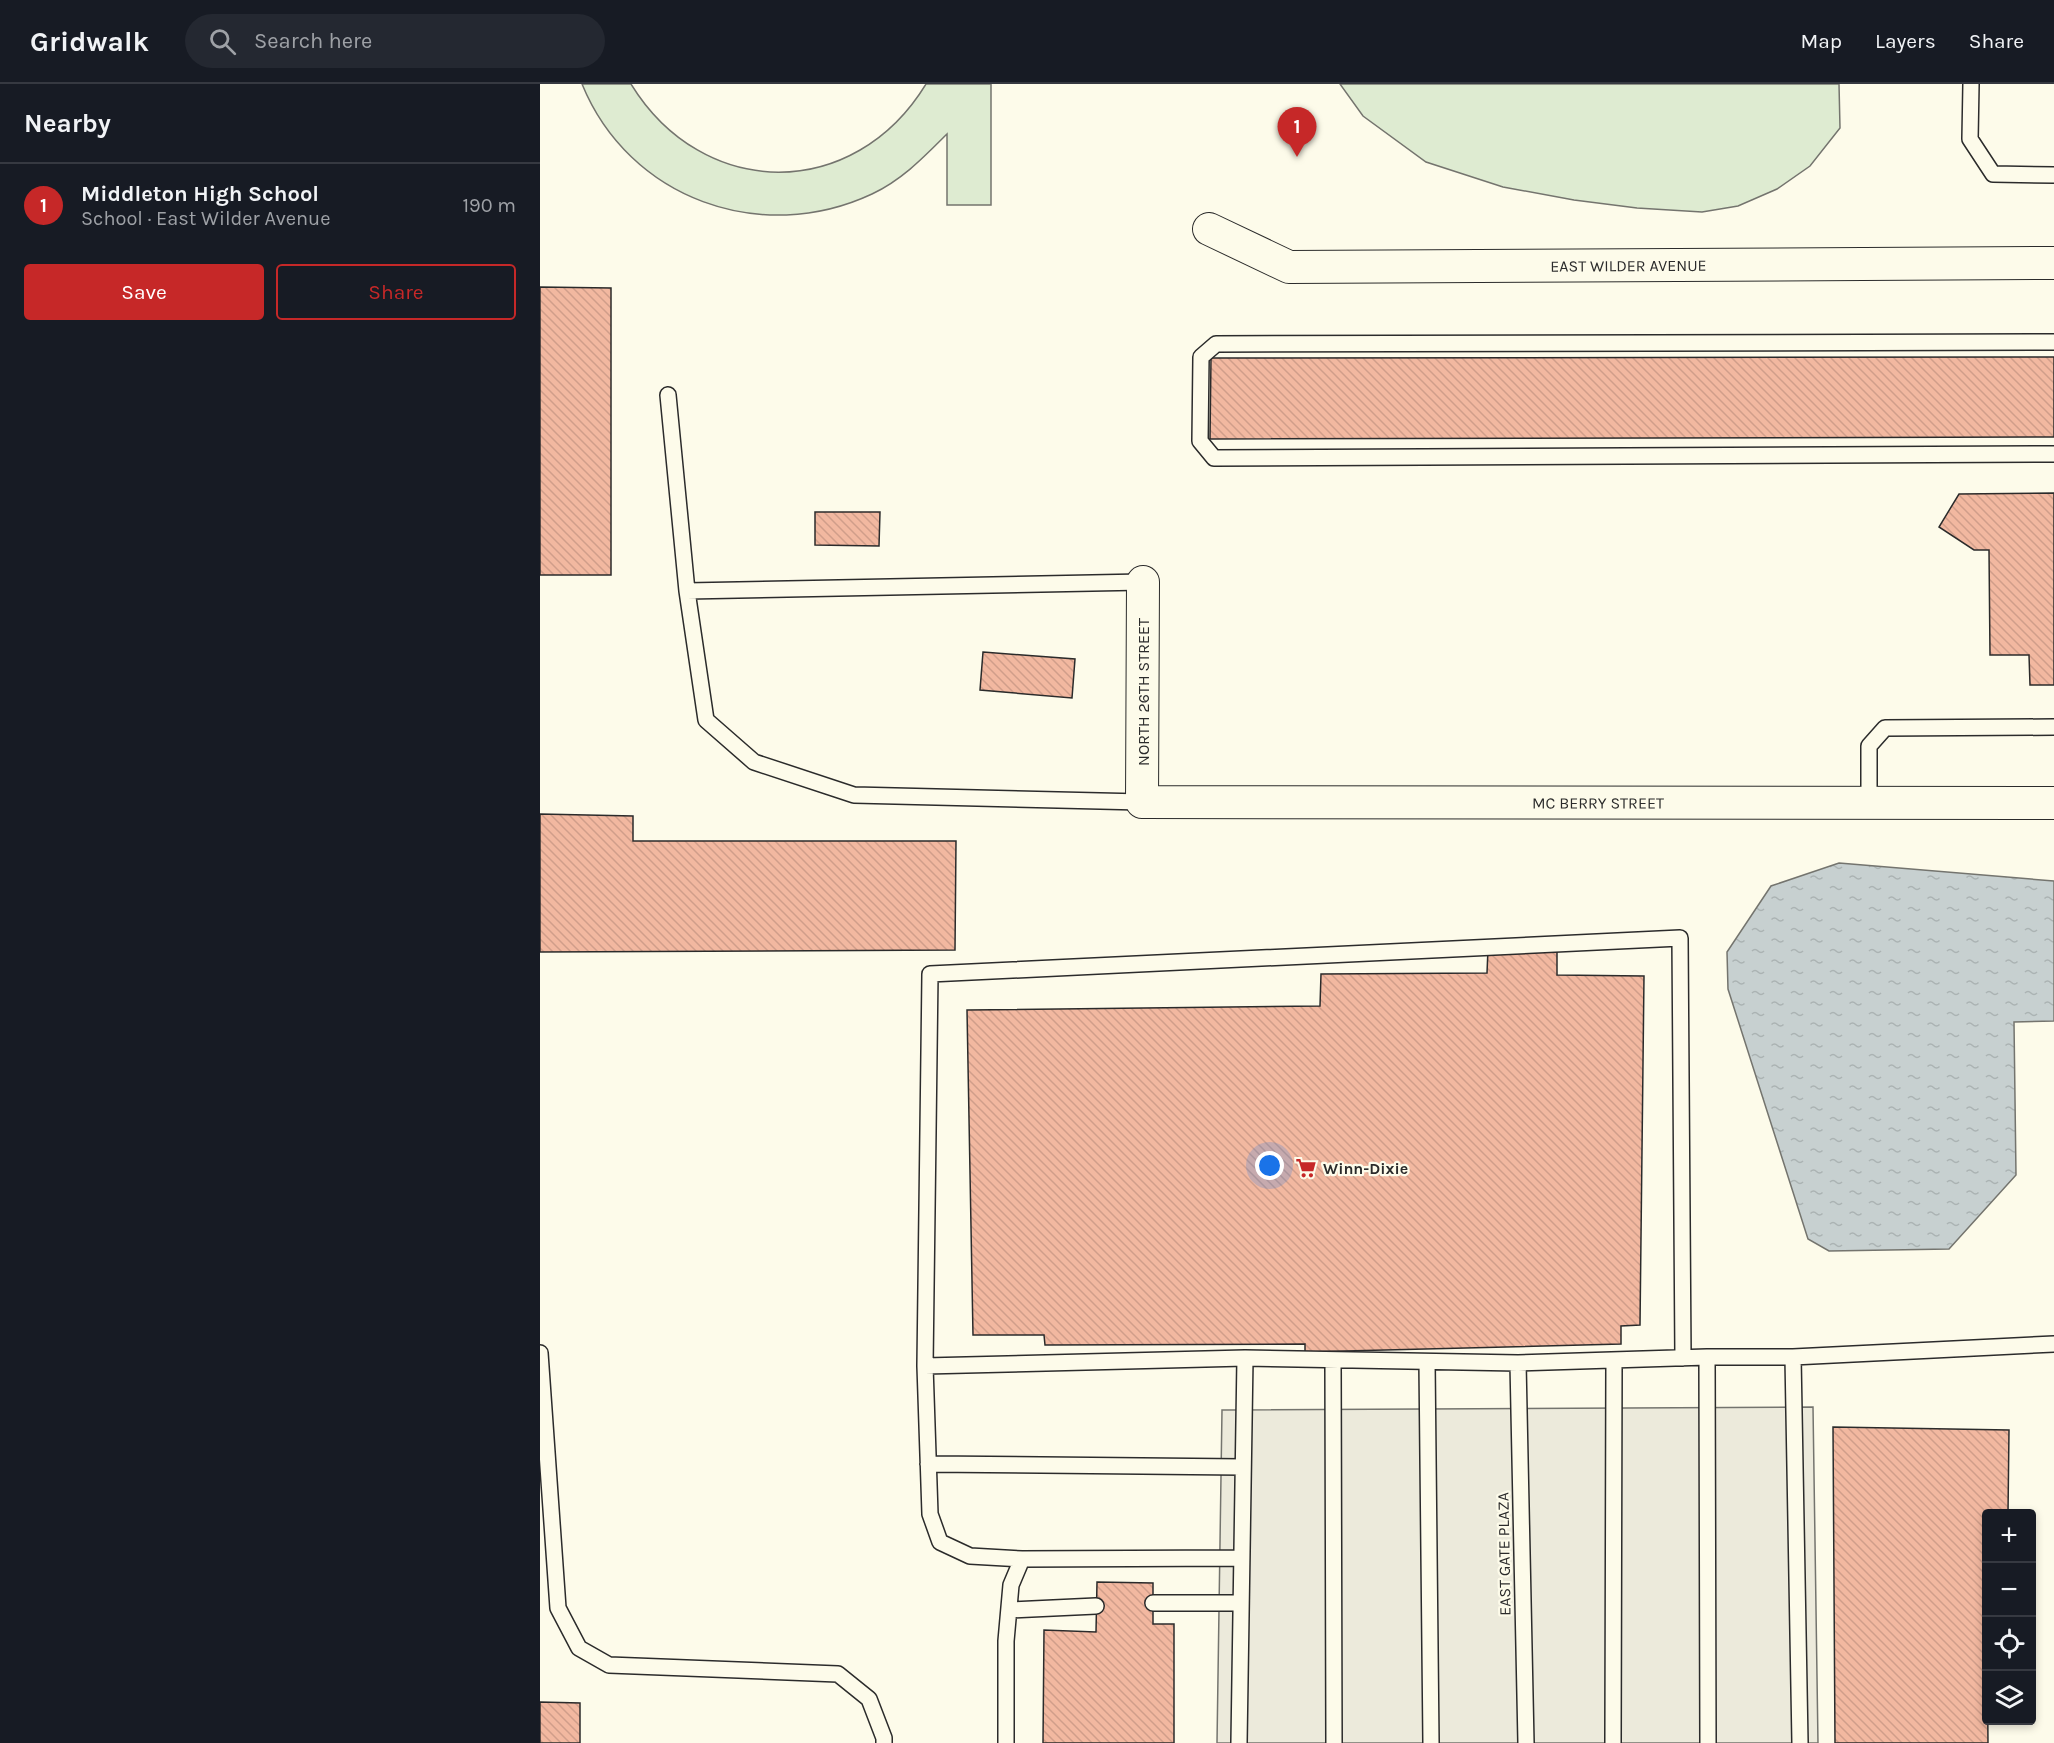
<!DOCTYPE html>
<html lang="en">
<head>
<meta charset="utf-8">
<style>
	:root { --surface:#171b24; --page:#242831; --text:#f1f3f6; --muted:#9ea1a6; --line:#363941; --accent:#c62828 }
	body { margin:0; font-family:Karla,sans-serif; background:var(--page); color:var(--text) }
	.controls { position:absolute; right:18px; bottom:18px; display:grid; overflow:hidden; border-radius:6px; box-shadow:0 3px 9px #0003 }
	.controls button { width:54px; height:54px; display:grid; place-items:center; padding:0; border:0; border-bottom:2px solid var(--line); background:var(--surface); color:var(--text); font:30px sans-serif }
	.you { position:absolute; left:730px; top:1082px; width:21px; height:21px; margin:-15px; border:4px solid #fff; border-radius:50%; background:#1a73e8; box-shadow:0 0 0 9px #1a73e833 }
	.badge { display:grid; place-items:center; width:39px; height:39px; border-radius:50%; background:var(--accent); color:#fff; font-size:20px; font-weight:700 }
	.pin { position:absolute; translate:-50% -50px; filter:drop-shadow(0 2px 3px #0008) }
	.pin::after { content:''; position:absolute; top:32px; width:21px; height:18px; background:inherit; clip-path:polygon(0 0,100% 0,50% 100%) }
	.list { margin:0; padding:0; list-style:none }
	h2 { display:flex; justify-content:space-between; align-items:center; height:78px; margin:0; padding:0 24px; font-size:26px }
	h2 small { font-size:20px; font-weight:400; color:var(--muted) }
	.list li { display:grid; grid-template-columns:39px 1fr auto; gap:18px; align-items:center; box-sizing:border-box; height:84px; padding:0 24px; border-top:2px solid var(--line) }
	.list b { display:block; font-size:22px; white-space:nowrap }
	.list p { margin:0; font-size:20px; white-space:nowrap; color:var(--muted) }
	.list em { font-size:20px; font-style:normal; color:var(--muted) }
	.actions { display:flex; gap:12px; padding:18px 24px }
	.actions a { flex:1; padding:14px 0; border:2px solid var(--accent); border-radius:6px; text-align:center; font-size:21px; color:var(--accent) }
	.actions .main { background:var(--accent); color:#fff }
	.icon { flex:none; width:33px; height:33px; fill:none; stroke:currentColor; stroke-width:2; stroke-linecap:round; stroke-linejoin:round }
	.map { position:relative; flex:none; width:1514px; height:1659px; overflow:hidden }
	header { display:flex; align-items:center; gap:36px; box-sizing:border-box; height:84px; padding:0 30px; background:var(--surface); border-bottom:2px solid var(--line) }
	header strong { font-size:28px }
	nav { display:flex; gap:33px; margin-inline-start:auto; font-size:21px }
	.search { width:420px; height:54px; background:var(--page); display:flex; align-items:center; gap:15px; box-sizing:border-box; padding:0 21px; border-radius:33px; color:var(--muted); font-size:22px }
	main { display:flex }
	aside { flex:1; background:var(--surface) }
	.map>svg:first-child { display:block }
</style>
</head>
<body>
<header>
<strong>Gridwalk</strong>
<div class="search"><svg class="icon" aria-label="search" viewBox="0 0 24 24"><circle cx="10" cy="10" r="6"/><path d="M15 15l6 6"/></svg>Search here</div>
<nav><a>Map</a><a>Layers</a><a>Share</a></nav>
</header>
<main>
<aside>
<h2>Nearby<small></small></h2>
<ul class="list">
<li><span class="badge">1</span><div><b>Middleton High School</b><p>School · East Wilder Avenue</p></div><em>190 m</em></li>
</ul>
<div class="actions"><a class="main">Save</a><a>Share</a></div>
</aside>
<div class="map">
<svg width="1514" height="1659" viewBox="0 0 1514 1659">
	<defs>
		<pattern id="water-ripples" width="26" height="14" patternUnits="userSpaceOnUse" patternTransform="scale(1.5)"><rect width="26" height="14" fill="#c7d0d0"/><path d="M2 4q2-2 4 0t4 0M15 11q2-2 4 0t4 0" fill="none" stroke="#abb3b3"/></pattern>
		<pattern id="building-back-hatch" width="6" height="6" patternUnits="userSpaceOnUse" patternTransform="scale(1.5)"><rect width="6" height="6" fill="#f2b8a0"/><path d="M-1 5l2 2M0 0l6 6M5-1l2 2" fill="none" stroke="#d09e8a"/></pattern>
	</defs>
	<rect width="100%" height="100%" fill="#fdfbea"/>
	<path fill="#deebd1" stroke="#74746e" stroke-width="1.5" d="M42,0H91C163,117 314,118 386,0H451V121H407V50C384,73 362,96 332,110C221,162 89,115 42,0Z
		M800,0H1299L1300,44L1270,82L1237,105L1198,122L1162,128L1097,124L1034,116L963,103L886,78L823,32Z"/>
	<path fill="#eceadb" stroke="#74746e" stroke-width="1.5" d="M1273,1323L1278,1659H677L682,1326Z"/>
	<path fill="url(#water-ripples)" stroke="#74746e" stroke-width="1.5" d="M1299,779L1514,797V937L1474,938L1476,1091L1409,1165L1289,1167L1268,1155L1188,905L1187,868L1231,802Z"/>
	<path fill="url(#building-back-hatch)" stroke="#2b2b2b" stroke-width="1.5" d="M0,203L71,204V491H0Z
		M1514,273V353L670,355L671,274Z
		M1514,409V601H1490L1489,571H1450L1449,466H1434L1399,443L1419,410Z
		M275,428H340L339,462L275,461Z
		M443,568L535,575L532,614L440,606Z
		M0,730L93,732V757H416L415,866L0,868Z
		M948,865L1017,866V891L1104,892L1100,1241L1081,1242V1260L765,1268V1260L505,1261L504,1251H433L427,926L780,922L781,890L947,889Z
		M1293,1343L1469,1346L1468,1430H1446L1448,1659H1295Z
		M557,1498L613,1499V1540H634V1659H503L504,1546L556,1548Z
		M0,1618L40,1619V1659H0Z"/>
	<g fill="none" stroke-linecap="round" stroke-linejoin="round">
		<g stroke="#2b2b2b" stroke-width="18">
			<path id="service" d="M1431,0L1430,55L1453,90L1514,91
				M1514,258L676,260L661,273L660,357L674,374L1514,370
				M128,311L147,507L166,636L214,678L314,711L602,718
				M147,507L603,498
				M1329,719V662L1345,644L1514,643
				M0,1269L18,1524L39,1564L69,1581L298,1590L329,1615L344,1654V1659
				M1167,1273L1168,1659
				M1253,1273L1260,1659
				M1143,1274L1140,854L390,890L385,1282L705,1274L978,1279L1167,1273H1253L1514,1260
				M793,1276L794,1659
				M887,1278L891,1659
				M978,1279L986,1659
				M385,1282L390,1430L400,1458L430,1472L482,1475
				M388,1380L702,1383
				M613,1519H700
				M469,1526L556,1522
				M466,1659V1557L471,1501L482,1475L700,1474
				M699,1659L705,1274
				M1073,1659L1074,1276"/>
		</g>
		<g stroke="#2b2b2b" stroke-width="34">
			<g id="minor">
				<path id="s1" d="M669,145L749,183L1514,179"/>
				<path id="s2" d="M603,498L602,718L1514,719"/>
			</g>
		</g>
		<use href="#service" stroke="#fdfbea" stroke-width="15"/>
		<use href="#minor" stroke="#fdfbea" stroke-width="32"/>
	</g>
	<defs>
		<g id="supermarket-bare" transform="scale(1.62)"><path d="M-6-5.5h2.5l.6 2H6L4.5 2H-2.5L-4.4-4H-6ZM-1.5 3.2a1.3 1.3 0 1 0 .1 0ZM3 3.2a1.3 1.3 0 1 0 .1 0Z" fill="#c62828" stroke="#fdfbea" stroke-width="2.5" paint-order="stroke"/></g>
	</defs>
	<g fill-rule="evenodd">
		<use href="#supermarket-bare" x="766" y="1084"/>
	</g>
	<g text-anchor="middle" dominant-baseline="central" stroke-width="4.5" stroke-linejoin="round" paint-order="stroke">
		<g font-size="16" fill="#2b2b2b" stroke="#fdfbea">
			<text stroke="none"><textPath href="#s1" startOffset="428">EAST WILDER AVENUE</textPath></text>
			<text transform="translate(603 608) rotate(-90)">NORTH 26TH STREET</text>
			<text stroke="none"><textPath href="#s2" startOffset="676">MC BERRY STREET</textPath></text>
			<text transform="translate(964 1470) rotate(-91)">EAST GATE PLAZA</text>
		</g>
		<g font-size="16" font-weight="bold" fill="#2b2b2b" stroke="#fdfbea" text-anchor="start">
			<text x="783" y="1084">Winn-Dixie</text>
		</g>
	</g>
</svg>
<div class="controls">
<button>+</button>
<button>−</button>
<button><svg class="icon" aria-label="locate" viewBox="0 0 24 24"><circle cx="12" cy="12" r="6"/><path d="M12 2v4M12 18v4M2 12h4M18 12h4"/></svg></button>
<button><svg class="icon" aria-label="layers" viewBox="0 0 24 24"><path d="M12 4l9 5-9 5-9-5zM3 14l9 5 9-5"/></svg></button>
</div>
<div class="you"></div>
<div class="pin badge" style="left:757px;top:73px">1</div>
</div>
</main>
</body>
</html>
